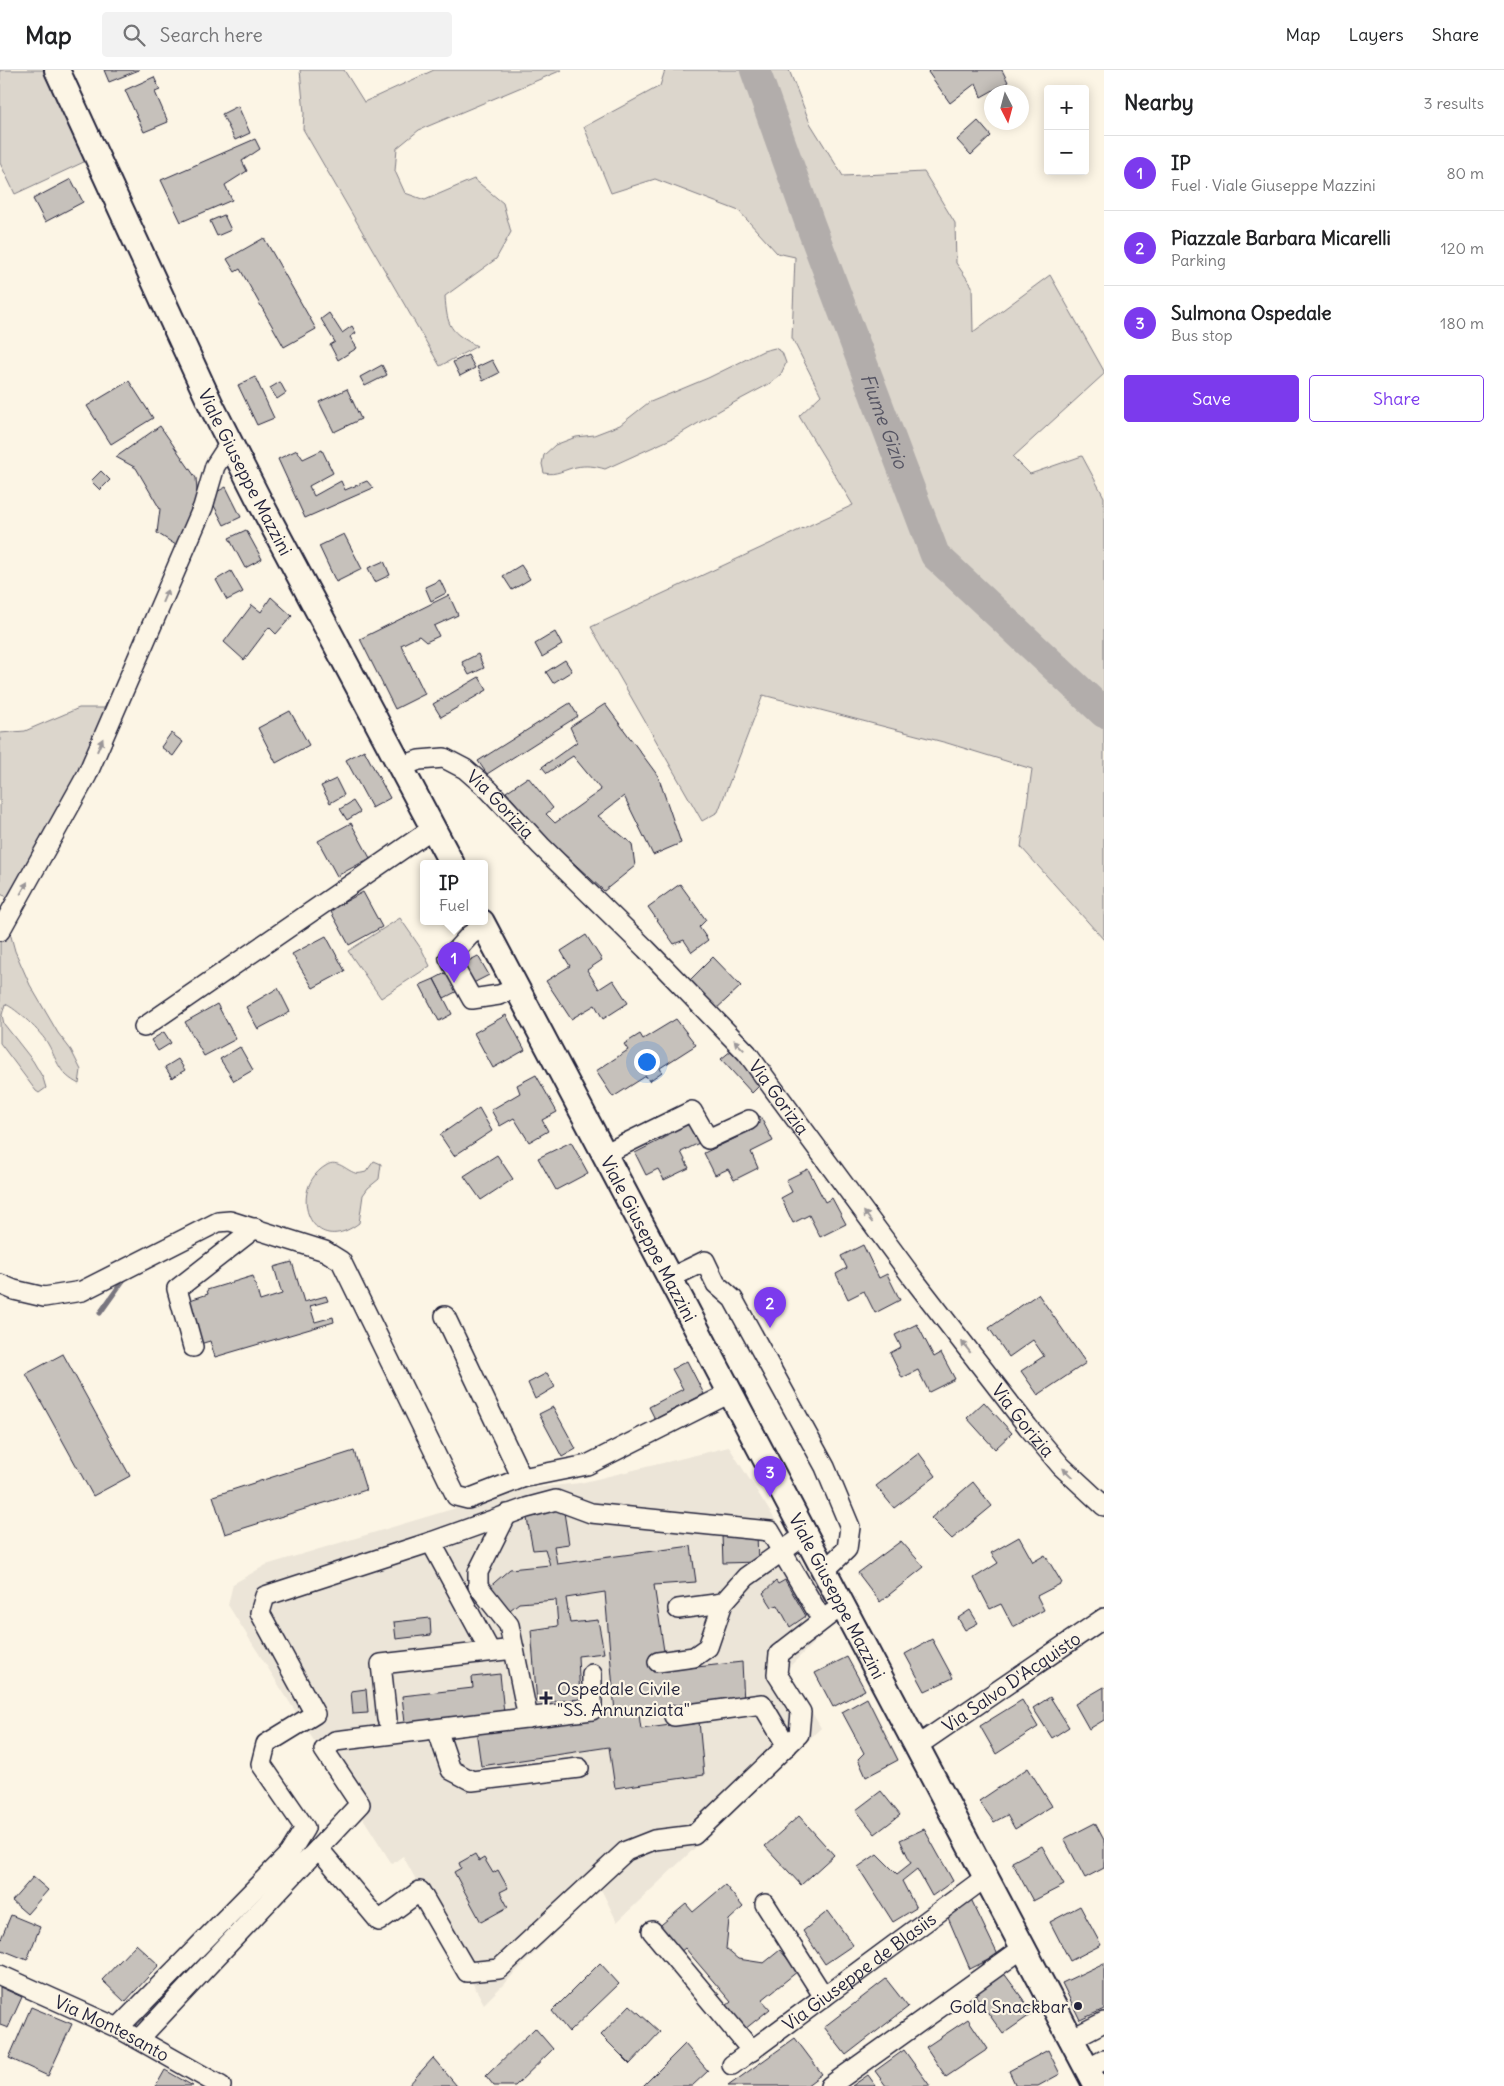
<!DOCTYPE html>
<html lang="en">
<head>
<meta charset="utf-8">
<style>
	:root { --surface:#fff; --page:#f2f2f2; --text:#202124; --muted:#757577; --line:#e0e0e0; --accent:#7c3aed }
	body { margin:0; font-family:Delius,sans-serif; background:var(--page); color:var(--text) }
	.controls { position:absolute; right:15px; top:15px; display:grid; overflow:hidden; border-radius:5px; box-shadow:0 2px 12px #0003 }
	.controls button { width:45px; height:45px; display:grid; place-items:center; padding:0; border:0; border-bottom:1px solid var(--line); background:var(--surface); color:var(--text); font:25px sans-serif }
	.compass { position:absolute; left:984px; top:15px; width:45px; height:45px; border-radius:50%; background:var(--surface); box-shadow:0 2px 12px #0003; rotate:174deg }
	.you { position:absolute; left:646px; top:991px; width:18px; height:18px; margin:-12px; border:4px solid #fff; border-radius:50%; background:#1a73e8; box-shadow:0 0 0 8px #1a73e833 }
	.badge { display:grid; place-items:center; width:32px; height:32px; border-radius:50%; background:var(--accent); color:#fff; font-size:16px; font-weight:700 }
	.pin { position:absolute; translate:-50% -41px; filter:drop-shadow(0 1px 2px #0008) }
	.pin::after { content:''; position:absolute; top:26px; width:18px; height:15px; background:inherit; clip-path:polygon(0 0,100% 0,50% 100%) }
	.popup { position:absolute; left:420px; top:790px; width:68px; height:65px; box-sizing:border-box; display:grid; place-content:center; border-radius:5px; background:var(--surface); filter:drop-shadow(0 1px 4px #0005); font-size:16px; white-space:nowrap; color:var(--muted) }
	.popup b { font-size:19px; color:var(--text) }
	.popup::after { content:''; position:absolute; left:50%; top:100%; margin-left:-10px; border:10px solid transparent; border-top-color:var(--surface) }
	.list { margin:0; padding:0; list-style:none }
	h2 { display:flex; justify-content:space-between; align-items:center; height:65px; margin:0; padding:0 20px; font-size:21px }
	h2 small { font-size:16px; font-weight:400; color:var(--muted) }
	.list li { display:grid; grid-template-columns:32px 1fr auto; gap:15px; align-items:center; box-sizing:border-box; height:75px; padding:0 20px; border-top:1px solid var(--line) }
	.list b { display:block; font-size:19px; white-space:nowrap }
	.list p { margin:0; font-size:16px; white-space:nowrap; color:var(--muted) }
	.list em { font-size:16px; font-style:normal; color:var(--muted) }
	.actions { display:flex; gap:10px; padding:15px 20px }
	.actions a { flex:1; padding:11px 0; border:1px solid var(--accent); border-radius:5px; text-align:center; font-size:18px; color:var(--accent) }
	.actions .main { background:var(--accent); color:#fff }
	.icon { flex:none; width:28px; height:28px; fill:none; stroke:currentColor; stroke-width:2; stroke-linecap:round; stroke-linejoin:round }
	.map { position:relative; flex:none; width:1104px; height:2016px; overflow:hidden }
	header { display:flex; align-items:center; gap:30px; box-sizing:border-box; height:70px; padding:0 25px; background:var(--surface); border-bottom:1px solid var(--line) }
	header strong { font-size:24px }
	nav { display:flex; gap:28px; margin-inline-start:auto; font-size:18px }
	.search { width:350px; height:45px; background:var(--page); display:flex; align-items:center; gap:12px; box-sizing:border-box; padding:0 18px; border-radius:5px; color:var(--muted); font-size:19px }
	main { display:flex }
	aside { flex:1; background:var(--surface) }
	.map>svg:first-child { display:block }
</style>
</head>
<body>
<header>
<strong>Map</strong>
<div class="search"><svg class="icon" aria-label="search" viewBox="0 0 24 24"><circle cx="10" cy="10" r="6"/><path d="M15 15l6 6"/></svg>Search here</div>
<nav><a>Map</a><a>Layers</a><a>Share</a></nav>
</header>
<main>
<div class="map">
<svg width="1104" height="2016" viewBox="0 0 1104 2016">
	<rect width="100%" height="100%" fill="#fcf5e5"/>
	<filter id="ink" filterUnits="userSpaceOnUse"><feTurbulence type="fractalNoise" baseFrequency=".02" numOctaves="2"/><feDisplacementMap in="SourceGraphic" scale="10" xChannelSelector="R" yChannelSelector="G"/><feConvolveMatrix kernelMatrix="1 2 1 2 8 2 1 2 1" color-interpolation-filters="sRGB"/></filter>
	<g filter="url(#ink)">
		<path fill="#ece5d8" d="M729,1377L838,1549L787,1599L821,1658L617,1852L600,1817L484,1934L403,1786L392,1794L228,1535L233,1514L266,1495L516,1420L580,1413Z"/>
		<path fill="#dcd6cc" stroke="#7f7c84" d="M0,0H44L86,91L15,124L0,93Z
			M300,0H344L364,32L434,0H562L419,60L397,78L395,101L405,123L425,130L474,109L503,133L511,162L496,189L445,226C447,257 450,262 477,276L440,296L303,59L304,43Z
			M665,0H789L810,53L843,106L924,102L955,153L956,193L972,216L973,262L1050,205L1104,301V304L1013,387L1030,404L1082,386L1104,427V870L1021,777L1032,699L947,673L763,625L718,742L702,751L591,557L853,435L799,346L821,325L792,268L795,187L777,183L739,141L655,109L611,123L584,57L660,16Z
			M775,278L782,282L786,293L781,304L769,314L724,338L673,368L605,399C595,396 586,395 576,397C565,399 556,406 544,403L542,394L544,385L555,375L576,367L594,365L620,355L648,333L708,308L763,281Z
			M79,638H109L89,693L13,829L0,824V663L25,661Z
			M400,848L422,880L430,896L381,928L348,881Z
			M8,855L15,881L30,915L58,963L71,980L81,1000L79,1014C59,1004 58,992 48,974C42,963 16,938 5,934L2,945L4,954L33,991L43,1008L46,1018L39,1023L36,1021L0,973V869Z
			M374,1091L381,1094L379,1109L368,1118L363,1125L359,1153C310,1190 286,1118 327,1095C337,1089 346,1100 355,1103C358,1104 362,1103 366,1102Z"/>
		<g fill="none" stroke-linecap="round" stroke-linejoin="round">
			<path stroke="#78757e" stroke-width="5" d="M100,1243L127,1205"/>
			<path stroke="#b2adab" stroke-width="30" id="s1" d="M755,0L810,154L935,485L1104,643"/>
		</g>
		<path fill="#c6c1bb" stroke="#22223b" d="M104,0H139L109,12Z
			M930,0H1002L1008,12L981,27L976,13L950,33L928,2Z
			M154,7L160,20L155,22L168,52L144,62L125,20Z
			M238,36L250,63L235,70L222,44Z
			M978,51L991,66L971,85L957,70Z
			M255,69L260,79L242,91L247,101L225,115L232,130L181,152L161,110Z
			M71,109L83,132L45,152L33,129Z
			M224,145L231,160L217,166L210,151Z
			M264,168L316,259L284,277L240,199L235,202L227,189Z
			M329,243L342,263L352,256L356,263L350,267L357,278L338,290L330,275L335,272L321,249Z
			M468,285L475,298L460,306L453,292Z
			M492,290L499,303L483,311L477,297Z
			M382,295L387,305L365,316L360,307Z
			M255,307L274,348L257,355L238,315Z
			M129,311L153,348L111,374L87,336Z
			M280,312L286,323L277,329L270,318Z
			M347,319L361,349L334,362L319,332Z
			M160,356L196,408L198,432L176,475L157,463L160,439L136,398L116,387Z
			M297,380L303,389L322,380L333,403L309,416L314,426L341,411L345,420L367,411L373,418L305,448L278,389Z
			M101,401L110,410L100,420L91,411Z
			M226,417L241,447L224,455L209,426Z
			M246,460L262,489L245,498L229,468Z
			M344,464L362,499L336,512L319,476Z
			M384,491L390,505L375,512L368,498Z
			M521,495L530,509L512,520L503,506Z
			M231,501L243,522L227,530L216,510Z
			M440,510L446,523L431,531L425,517Z
			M449,525L458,545L434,556L439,566L426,572L419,566L401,575L425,624L395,639L360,569Z
			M271,527L292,546L276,564L269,557L244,590L224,572L252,535L261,542Z
			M555,562L562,575L542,587L535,574Z
			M478,584L484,598L469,605L462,592Z
			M565,590L572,601L553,613L546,602Z
			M479,607L487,620L441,647L433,634Z
			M570,633L578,646L487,704L478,691Z
			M605,634L658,706L681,773L653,785L624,726L598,746L632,774L635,796L604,821L538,760L506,722L528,707L553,738L546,744L555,753L601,720L573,686L547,703L542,697L577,672L570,657Z
			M290,641L309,675L276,693L258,658Z
			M171,663L183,672L173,686L161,677Z
			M364,680L390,728L372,738L346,690Z
			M336,709L344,725L330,733L321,716Z
			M353,731L360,742L347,750L340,739Z
			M351,753L370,788L337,806L318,771Z
			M680,814L706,850L699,857L708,870L692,882L684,870L674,874L648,837Z
			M363,822L382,857L349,875L330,840Z
			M586,865L602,890L587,900L599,919L613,910L628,933L603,949L595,935L571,949L546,911L570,896L561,881Z
			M326,866L345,901L313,918L292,884Z
			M478,886L489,905L444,928L434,909Z
			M713,887L741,916L714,941L687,913Z
			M434,909L452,944L439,951L420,915Z
			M278,918L290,942L258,959L246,937Z
			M217,934L236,969L204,986L185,952Z
			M506,945L525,980L493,998L474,963Z
			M676,949L696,975L660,998L662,1002L649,1011L646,1006L613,1027L596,1001L628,980L624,974L640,964L643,969Z
			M164,962L171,973L158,981L151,970Z
			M240,977L253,1000L234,1011L220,989Z
			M732,980L763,1012L752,1023L721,989Z
			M178,989L185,1000L172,1008L165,997Z
			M536,1005L557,1042L542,1050L548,1061L529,1072L514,1048L500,1056L491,1040L520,1023L517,1015Z
			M479,1038L492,1061L454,1086L440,1065Z
			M691,1046L703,1071L681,1082L689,1098L664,1110L658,1099L646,1105L635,1083L668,1066L664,1059Z
			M760,1046L773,1071L751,1082L758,1098L734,1110L728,1099L715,1105L704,1083L738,1067L734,1059Z
			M571,1072L588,1103L556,1120L538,1088Z
			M497,1085L513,1109L481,1130L464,1106Z
			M808,1099L825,1132L832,1128L846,1154L820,1167L809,1145L793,1153L781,1128L792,1122L786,1110Z
			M863,1175L879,1208L887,1204L900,1230L875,1243L864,1221L848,1229L836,1204L847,1198L841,1186Z
			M292,1192L304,1232L326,1226L328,1231L310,1236L315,1252L333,1247L334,1252L215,1287L210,1271L200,1274L187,1231L208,1224L207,1220L253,1206L260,1231L282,1224L274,1197Z
			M1038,1224L1086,1293L1038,1325L1021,1301L1044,1286L1033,1270L1009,1287L989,1258Z
			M917,1254L934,1287L941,1283L955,1309L929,1322L918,1300L902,1308L890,1283L901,1277L895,1265Z
			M63,1284L130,1406L93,1426L26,1304Z
			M687,1291L704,1324L655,1349L649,1337L683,1319L672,1299Z
			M547,1303L555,1317L535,1329L528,1313Z
			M984,1332L1012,1363L995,1379L967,1348Z
			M553,1337L576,1379L562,1387L539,1344Z
			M354,1381L366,1420L225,1464L213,1426Z
			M919,1383L936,1406L894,1438L876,1416Z
			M973,1412L992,1436L952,1469L931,1448Z
			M563,1436L569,1474L554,1476L557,1494L691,1476L696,1512L654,1515L664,1581L651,1584L653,1602L742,1592L744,1633L639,1645L641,1659L699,1651L704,1705L615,1718L609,1677L481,1696L476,1660L615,1643L605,1522L566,1528L570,1553L598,1550L604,1583L578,1586L580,1629L537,1633L531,1560L558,1556L556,1530L519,1533L506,1543L487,1519L510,1499L550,1495L545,1479L533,1480L526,1443Z
			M757,1464L758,1492L723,1493L722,1465Z
			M1019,1467L1033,1492L1045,1485L1062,1513L1037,1526L1044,1540L1013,1557L1001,1534L990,1539L974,1508L998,1493L991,1483Z
			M901,1471L924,1497L880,1532L858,1503Z
			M785,1510L806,1546L790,1557L778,1535L772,1537L763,1523L776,1511L778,1514Z
			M970,1540L978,1553L965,1560L958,1548Z
			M430,1548L431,1565L396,1569L394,1552Z
			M932,1569L953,1608L925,1621L905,1584Z
			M847,1587L865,1620L833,1637L815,1603Z
			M500,1604L504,1643L405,1653L402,1626L473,1618L472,1607Z
			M1104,1617V1650L1089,1659L1075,1634Z
			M366,1619L368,1643L353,1644L351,1621Z
			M1050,1627L1069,1657L1052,1668L1033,1638Z
			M867,1628L898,1690L866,1707L858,1689L864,1683L842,1642Z
			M1022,1630L1038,1657L996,1684L980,1656Z
			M1028,1698L1052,1736L1015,1759L1007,1745L994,1752L979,1731Z
			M881,1721L900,1745L875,1764L856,1740Z
			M799,1746L834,1785L801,1815L765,1776Z
			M1095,1753L1104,1770V1798L1085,1808L1064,1769Z
			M924,1759L953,1811L932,1826L917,1799L902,1811L916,1838L893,1852L858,1797L877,1784L897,1804L911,1793L900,1770Z
			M1042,1776L1064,1815L1033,1831L1012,1792Z
			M475,1784L479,1791L484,1788L493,1803L498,1800L508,1818L500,1822L508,1837L481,1852L454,1802L461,1798L459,1793Z
			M33,1807L48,1820L27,1844L12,1831Z
			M725,1815L743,1837L729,1850L726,1879L738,1889L764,1893L780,1880L798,1901L762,1930L770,1939L745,1959L726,1936L731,1932L685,1878L678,1884L656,1859L686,1834L693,1842Z
			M970,1827L998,1885L970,1899L946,1843Z
			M1080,1836L1101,1875L1070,1891L1050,1852Z
			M828,1841L853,1875L825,1894L803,1861Z
			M11,1845L40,1857L27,1890L0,1879V1871Z
			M136,1874L159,1895L125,1932L102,1910Z
			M600,1893L619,1914L569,1962L552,1941Z
			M1104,1893V1939L1080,1950L1062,1913Z
			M1003,1902L1033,1943L1003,1964L974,1923Z
			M886,1909L908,1937L846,1985L824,1957Z
			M0,1917L22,1927L8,1958L0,1955Z
			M630,1935L660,1962L630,1994L601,1965Z
			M31,1937L72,1954L48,2006L9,1988Z
			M968,1949L988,1979L946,2007L926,1977Z
			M535,1958L553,1979L515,2016H494L486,2006Z
			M795,1968L822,2004L806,2016H728Z
			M685,1974L708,2001L692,2016H643Z
			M904,1980L930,2016H886L875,2001Z
			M1048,1980L1060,2004L1038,2016H1016L1009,2001Z
			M433,1988L457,2016H408Z
			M165,2000L193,2016H156Z
			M868,2005L876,2016H852Z"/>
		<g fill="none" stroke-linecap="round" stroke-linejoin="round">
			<g stroke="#22223b" stroke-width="22">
				<g id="minor">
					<path id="s2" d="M400,697L419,690L444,688L465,699L489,720L541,776L646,879L747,983L912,1207L1028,1357L1061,1396L1104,1436"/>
					<path d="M484,856L470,865L449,888L472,929L499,925L517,918"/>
					<path d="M0,861L87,705L203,437L215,396L230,373"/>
					<path d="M144,957L433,758"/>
					<path d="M604,1084L692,1041L708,1069L749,1050"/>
					<path d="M670,1208L705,1191L716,1214L733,1229L825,1397L850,1457L847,1479L824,1501"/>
					<path d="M0,1214L14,1220L44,1227L82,1221L218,1152L230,1151L325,1181L341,1191L456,1426L468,1429L522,1408L587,1395L730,1323"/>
					<path d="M445,1246L522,1408"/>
					<path d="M193,1277L177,1219L255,1158"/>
					<path d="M507,1444L478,1502V1516L509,1555L528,1648"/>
					<path d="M431,1472L490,1581"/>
					<path d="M678,1539L723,1533"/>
					<path d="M658,1592L694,1587L708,1577L723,1533L746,1507L805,1465"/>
					<path d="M674,1646L762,1634L787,1676"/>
					<path d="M387,1649L381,1594L514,1579"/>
					<path d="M437,1659L451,1700L472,1711L579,1698"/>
					<path id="s3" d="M917,1676L1104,1548"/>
					<path d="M319,1779L379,1851L420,1821L467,1902L499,1899L626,1781L654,1770L694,1765L799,1664L801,1642L777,1604L779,1584L832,1543"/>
					<path d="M765,1834L824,1927"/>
					<path d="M652,1861L752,1981"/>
					<path id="s4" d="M0,1905L118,1958L221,2016"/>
					<path d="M118,1958L289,1784L305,1758L261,1694L266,1674L315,1644L260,1543L265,1526L431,1472L526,1438L556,1430L591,1443L770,1461L822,1550"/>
					<path d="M139,1969L360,1734L324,1680L335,1671L592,1640V1604"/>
					<path d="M1071,1969L1104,1952"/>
					<path id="s5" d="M732,1995L986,1807"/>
					<path d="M1087,1999L1104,1990"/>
					<path d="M830,2016L1023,1878"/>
				</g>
			</g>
			<g stroke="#22223b" stroke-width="28">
				<g id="major">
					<path id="s6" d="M57,0L211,335L257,426L452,794"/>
					<path id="s7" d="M482,852L1096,2016"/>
				</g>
			</g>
			<use href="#minor" stroke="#fcf5e5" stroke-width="19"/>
			<use href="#major" stroke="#fcf5e5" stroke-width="24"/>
		</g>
		<defs><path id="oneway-solid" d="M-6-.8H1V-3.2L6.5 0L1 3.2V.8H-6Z" transform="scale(1.25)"/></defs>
		<g fill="#9a9698">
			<use href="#oneway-solid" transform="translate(165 526) rotate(-67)"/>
			<use href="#oneway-solid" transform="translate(100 675) rotate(-66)"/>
			<use href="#oneway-solid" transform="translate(24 818) rotate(-61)"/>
			<use href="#oneway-solid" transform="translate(739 975) rotate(-134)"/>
			<use href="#oneway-solid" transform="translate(868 1147) rotate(-127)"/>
			<use href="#oneway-solid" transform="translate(966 1277) rotate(-128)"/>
			<use href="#oneway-solid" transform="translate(1068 1403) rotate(-137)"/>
		</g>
	</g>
	<g fill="#22223b" stroke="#fcf5e5" stroke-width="2">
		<path d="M543.5 1620.5h5v5h5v5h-5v5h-5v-5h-5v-5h5z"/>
		<circle cx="1078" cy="1936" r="5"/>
	</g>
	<g text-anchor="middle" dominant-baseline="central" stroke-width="4.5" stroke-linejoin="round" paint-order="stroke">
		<g font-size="18" fill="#22223b" stroke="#fcf5e5">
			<text stroke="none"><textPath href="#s6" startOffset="444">Viale Giuseppe Mazzini</textPath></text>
			<text stroke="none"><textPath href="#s2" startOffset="119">Via Gorizia</textPath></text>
			<text stroke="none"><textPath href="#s2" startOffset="524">Via Gorizia</textPath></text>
			<text stroke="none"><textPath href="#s7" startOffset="358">Viale Giuseppe Mazzini</textPath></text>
			<text stroke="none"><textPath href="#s2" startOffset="929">Via Gorizia</textPath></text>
			<text stroke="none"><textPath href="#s7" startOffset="762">Viale Giuseppe Mazzini</textPath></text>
			<text stroke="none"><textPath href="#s3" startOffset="114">Via Salvo D'Acquisto</textPath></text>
			<text stroke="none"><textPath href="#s5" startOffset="158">Via Giuseppe de Blasiis</textPath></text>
			<text stroke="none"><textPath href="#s4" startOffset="124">Via Montesanto</textPath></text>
		</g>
		<g font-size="18" fill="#22223b" stroke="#fcf5e5" text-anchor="start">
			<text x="557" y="1618">Ospedale Civile<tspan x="557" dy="21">"SS. Annunziata"</tspan></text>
			<text x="1068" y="1936" text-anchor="end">Gold Snackbar</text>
		</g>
		<g font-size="19" font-style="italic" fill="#545362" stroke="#fcf5e5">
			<text stroke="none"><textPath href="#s1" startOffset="374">Fiume Gizio</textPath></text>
		</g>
	</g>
</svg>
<div class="controls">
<button>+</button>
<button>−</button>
</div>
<svg class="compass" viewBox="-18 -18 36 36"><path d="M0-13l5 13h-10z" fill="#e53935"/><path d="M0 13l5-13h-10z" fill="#757577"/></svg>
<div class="you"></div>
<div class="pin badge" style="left:454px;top:913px">1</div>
<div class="popup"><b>IP</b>Fuel</div>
<div class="pin badge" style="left:770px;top:1258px">2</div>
<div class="pin badge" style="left:770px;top:1427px">3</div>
</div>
<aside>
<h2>Nearby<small>3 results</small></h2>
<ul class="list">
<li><span class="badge">1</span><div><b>IP</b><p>Fuel · Viale Giuseppe Mazzini</p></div><em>80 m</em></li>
<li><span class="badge">2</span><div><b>Piazzale Barbara Micarelli</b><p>Parking</p></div><em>120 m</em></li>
<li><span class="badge">3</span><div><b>Sulmona Ospedale</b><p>Bus stop</p></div><em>180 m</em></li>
</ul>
<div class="actions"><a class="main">Save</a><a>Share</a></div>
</aside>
</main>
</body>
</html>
